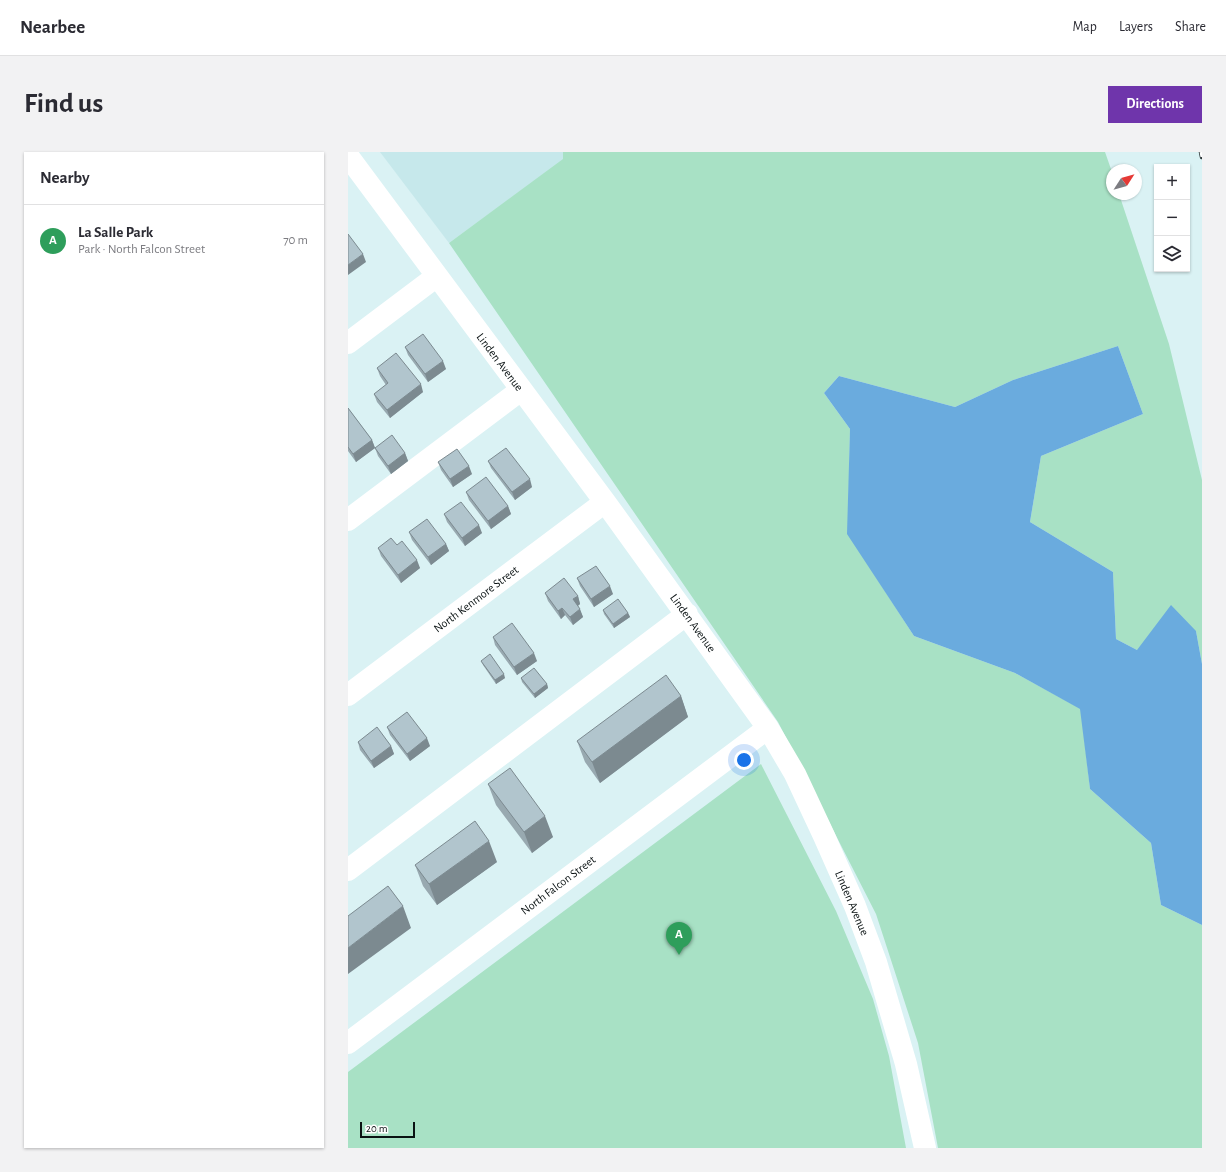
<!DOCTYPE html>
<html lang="en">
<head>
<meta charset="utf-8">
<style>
	:root { --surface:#fff; --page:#f2f2f3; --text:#2b2b33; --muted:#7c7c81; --line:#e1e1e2; --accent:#6f35ab }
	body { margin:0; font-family:"Alegreya Sans",sans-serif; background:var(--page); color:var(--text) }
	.controls { position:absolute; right:12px; top:12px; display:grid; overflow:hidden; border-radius:0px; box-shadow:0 1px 3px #0004 }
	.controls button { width:36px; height:36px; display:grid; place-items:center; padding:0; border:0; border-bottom:1px solid var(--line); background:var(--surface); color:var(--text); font:20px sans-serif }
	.compass { position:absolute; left:758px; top:12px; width:36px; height:36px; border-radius:50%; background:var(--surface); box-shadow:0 1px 3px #0004; rotate:54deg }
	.scale { position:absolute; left:12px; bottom:10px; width:55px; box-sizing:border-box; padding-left:4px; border:2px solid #0a1213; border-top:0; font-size:11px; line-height:14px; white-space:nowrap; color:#0a1213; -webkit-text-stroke:3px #fff; paint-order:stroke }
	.you { position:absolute; left:396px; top:608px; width:14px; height:14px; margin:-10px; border:3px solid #fff; border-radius:50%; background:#1a73e8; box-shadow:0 0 0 6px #1a73e833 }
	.badge { display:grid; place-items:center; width:26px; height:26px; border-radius:50%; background:var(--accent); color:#fff; font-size:13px; font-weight:700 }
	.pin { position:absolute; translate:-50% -33px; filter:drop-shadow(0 1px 2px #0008) }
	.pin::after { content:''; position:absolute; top:21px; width:14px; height:12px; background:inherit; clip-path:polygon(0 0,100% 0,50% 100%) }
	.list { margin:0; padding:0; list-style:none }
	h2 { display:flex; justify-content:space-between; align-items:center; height:52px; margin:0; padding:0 16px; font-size:17px }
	h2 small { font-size:13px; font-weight:400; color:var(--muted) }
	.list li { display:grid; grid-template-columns:26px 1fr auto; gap:12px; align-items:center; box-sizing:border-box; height:72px; padding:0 16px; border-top:1px solid var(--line) }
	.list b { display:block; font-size:15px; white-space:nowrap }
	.list p { margin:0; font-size:13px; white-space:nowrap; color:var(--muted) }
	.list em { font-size:13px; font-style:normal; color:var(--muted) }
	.icon { flex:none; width:22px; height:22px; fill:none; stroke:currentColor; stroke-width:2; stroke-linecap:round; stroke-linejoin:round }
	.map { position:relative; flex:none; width:854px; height:996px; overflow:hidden; border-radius:0px }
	header { display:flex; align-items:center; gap:24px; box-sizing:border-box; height:56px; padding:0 20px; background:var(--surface); border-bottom:1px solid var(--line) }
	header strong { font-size:19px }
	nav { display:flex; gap:22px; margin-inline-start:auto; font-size:14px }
	.intro { display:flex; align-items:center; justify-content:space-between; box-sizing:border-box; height:96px; padding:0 24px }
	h1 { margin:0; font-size:28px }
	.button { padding:10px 18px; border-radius:0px; background:var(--accent); color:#fff; font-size:14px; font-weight:700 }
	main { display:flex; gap:24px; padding:0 24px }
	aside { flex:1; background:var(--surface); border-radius:0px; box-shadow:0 1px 3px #0004 }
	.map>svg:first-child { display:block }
</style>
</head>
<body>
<header>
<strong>Nearbee</strong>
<nav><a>Map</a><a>Layers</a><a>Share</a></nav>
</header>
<div class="intro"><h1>Find us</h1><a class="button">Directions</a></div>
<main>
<aside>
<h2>Nearby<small></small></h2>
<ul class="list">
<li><span class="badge" style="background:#2e9e5b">A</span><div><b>La Salle Park</b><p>Park · North Falcon Street</p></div><em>70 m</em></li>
</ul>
</aside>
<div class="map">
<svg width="854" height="996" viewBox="0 0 854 996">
	<rect width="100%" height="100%" fill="#daf2f4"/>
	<path fill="#c6e8eb" d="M32,0H215L216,7L101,91Z"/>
	<path fill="#a8e1c5" d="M215,0H757L764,20V42H771L821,192L854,328V512L848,479L789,498L768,487L765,420L682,370L693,304L795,262L770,194L665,228L607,255L491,224L476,241L502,277L500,382L566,484L667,521L733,557L742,637L803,691L813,753L854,773V996H590L570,891L528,762L430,570L101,91L215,7Z
		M413,612L488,759L525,847L541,904L558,996H0V920Z"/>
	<path fill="#6aabde" d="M770,194L795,262L693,304L682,370L765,420L768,487L789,498L823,453L848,479L854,512V773L813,753L803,691L742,637L732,557L667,521L566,484L499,382L502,277L476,241L491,224L607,255L665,228Z"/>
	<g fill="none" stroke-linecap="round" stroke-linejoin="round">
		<path stroke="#fff" stroke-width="22" d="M0,4L257,350L420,576L447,622L476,684L507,754L528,810L558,912L577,996
			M0,191L89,124
			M0,368L173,238
			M0,543L257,350
			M0,718L339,462
			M0,891L420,576"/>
		<g stroke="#2a3436" stroke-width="4.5">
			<path id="rail" d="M853,0L854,5"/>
		</g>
		<use href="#rail" stroke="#fff" stroke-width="3" stroke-dasharray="9" stroke-linecap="butt"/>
	</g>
	<path fill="#98a9b0" d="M57,195L98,217L80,230L60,203Z
		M29,216L75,240L42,266L29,250L26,242L38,233L32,224Z
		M0,256L24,288L27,296L8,310L0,299Z
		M27,296L57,301L60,309L43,322L30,304Z
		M140,309L184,335L167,348L143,316Z
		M90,310L124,322L105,335L93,318Z
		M118,340L160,354L163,362L143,377L121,348Z
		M96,362L134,381L117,394L99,370Z
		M61,380L98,392L101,399L83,413L64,388Z
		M49,393L72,416L53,431L33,404L30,396Z
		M229,426L265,442L246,455L232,434Z
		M197,441L230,444L232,452L230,454L235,465L225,473L217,463L213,467L200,449Z
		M255,458L280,461L282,465L266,476L256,462Z
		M145,485L189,509L169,523L147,493Z
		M133,509L157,526L148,532L135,513Z
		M173,526L199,532L200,536L187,546L174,530Z
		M333,544L340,565L252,631L237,610L229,589Z
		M39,575L82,594L62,609L42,583Z
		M10,590L43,594L46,602L26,616L12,598Z
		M140,632L205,685L184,701L148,653Z
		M149,710L89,753L75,734L67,713Z"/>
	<path fill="#7c8a90" d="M15,102L18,110L0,123V113Z
		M95,209L98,217L80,230L77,222Z
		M73,232L75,240L42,266L39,258Z
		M24,288L27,296L8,310L5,302Z
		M57,301L60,309L43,322L40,314Z
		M121,314L124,322L105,335L102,327Z
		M182,327L184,335L167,348L164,340Z
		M160,354L163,362L143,377L140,369Z
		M131,373L134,381L117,394L114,386Z
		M98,392L101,399L83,413L80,405Z
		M69,408L72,416L53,431L50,423Z
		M262,434L265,442L246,455L243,447Z
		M230,444L232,452L228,455L225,447Z
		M214,456L217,463L213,467L210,459Z
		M232,457L235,465L225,473L222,465Z
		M280,461L282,465L266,476L265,472Z
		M186,501L189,509L169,523L166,515Z
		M156,522L157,526L148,532L147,528Z
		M199,532L200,536L187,546L186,542Z
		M333,544L340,565L252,631L244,610Z
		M79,586L82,594L62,609L59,602Z
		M43,594L46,602L26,616L23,609Z
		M197,664L205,685L184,701L176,680Z
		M141,689L149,710L89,753L81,732Z
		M55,754L63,776L0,822V796Z"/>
	<path fill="#b1c5cd" stroke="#7c8a90" d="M0,82L15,102L0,113Z
		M75,182L95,209L77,222L57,195Z
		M48,201L73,232L39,258L26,242L40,231L29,216Z
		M0,256L24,288L5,302L0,295Z
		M44,283L57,301L40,314L27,296Z
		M158,296L182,327L164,340L140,309Z
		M109,297L121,314L102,327L90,310Z
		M138,325L160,354L140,369L118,340Z
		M113,350L131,373L114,386L96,362Z
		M79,367L98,392L80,405L61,380Z
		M43,386L49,393L54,389L69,408L50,423L30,396Z
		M248,414L262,434L243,447L229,426Z
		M216,426L230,444L225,447L232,457L222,465L214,456L210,459L197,441Z
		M270,447L280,461L265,472L255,458Z
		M164,471L186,501L166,515L145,485Z
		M142,502L156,522L147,528L133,509Z
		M186,516L199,532L186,542L173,526Z
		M318,523L333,544L244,610L229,589Z
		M59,560L79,586L59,602L39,575Z
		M29,575L43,594L23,609L10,590Z
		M162,616L197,664L176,680L140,632Z
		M127,669L141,689L81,732L67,713Z
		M40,734L55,754L0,796V764Z"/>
	<g text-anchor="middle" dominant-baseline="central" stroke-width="4" stroke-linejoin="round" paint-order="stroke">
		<g font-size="12" fill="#0a1213" stroke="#fff">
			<text transform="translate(152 210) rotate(53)">Linden Avenue</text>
			<text transform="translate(128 447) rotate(-37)">North Kenmore Street</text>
			<text transform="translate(345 471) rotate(54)">Linden Avenue</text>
			<text transform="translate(210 733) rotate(-37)">North Falcon Street</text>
			<text transform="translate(504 751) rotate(67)">Linden Avenue</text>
		</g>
	</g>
</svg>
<div class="controls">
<button>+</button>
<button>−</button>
<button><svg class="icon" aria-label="layers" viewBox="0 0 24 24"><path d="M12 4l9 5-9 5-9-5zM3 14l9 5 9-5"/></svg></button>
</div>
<svg class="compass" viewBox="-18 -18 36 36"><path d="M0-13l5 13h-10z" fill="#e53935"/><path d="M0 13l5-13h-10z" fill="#7c7c81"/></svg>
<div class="scale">20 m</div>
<div class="you"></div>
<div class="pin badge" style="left:331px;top:803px;background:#2e9e5b">A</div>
</div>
</main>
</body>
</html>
